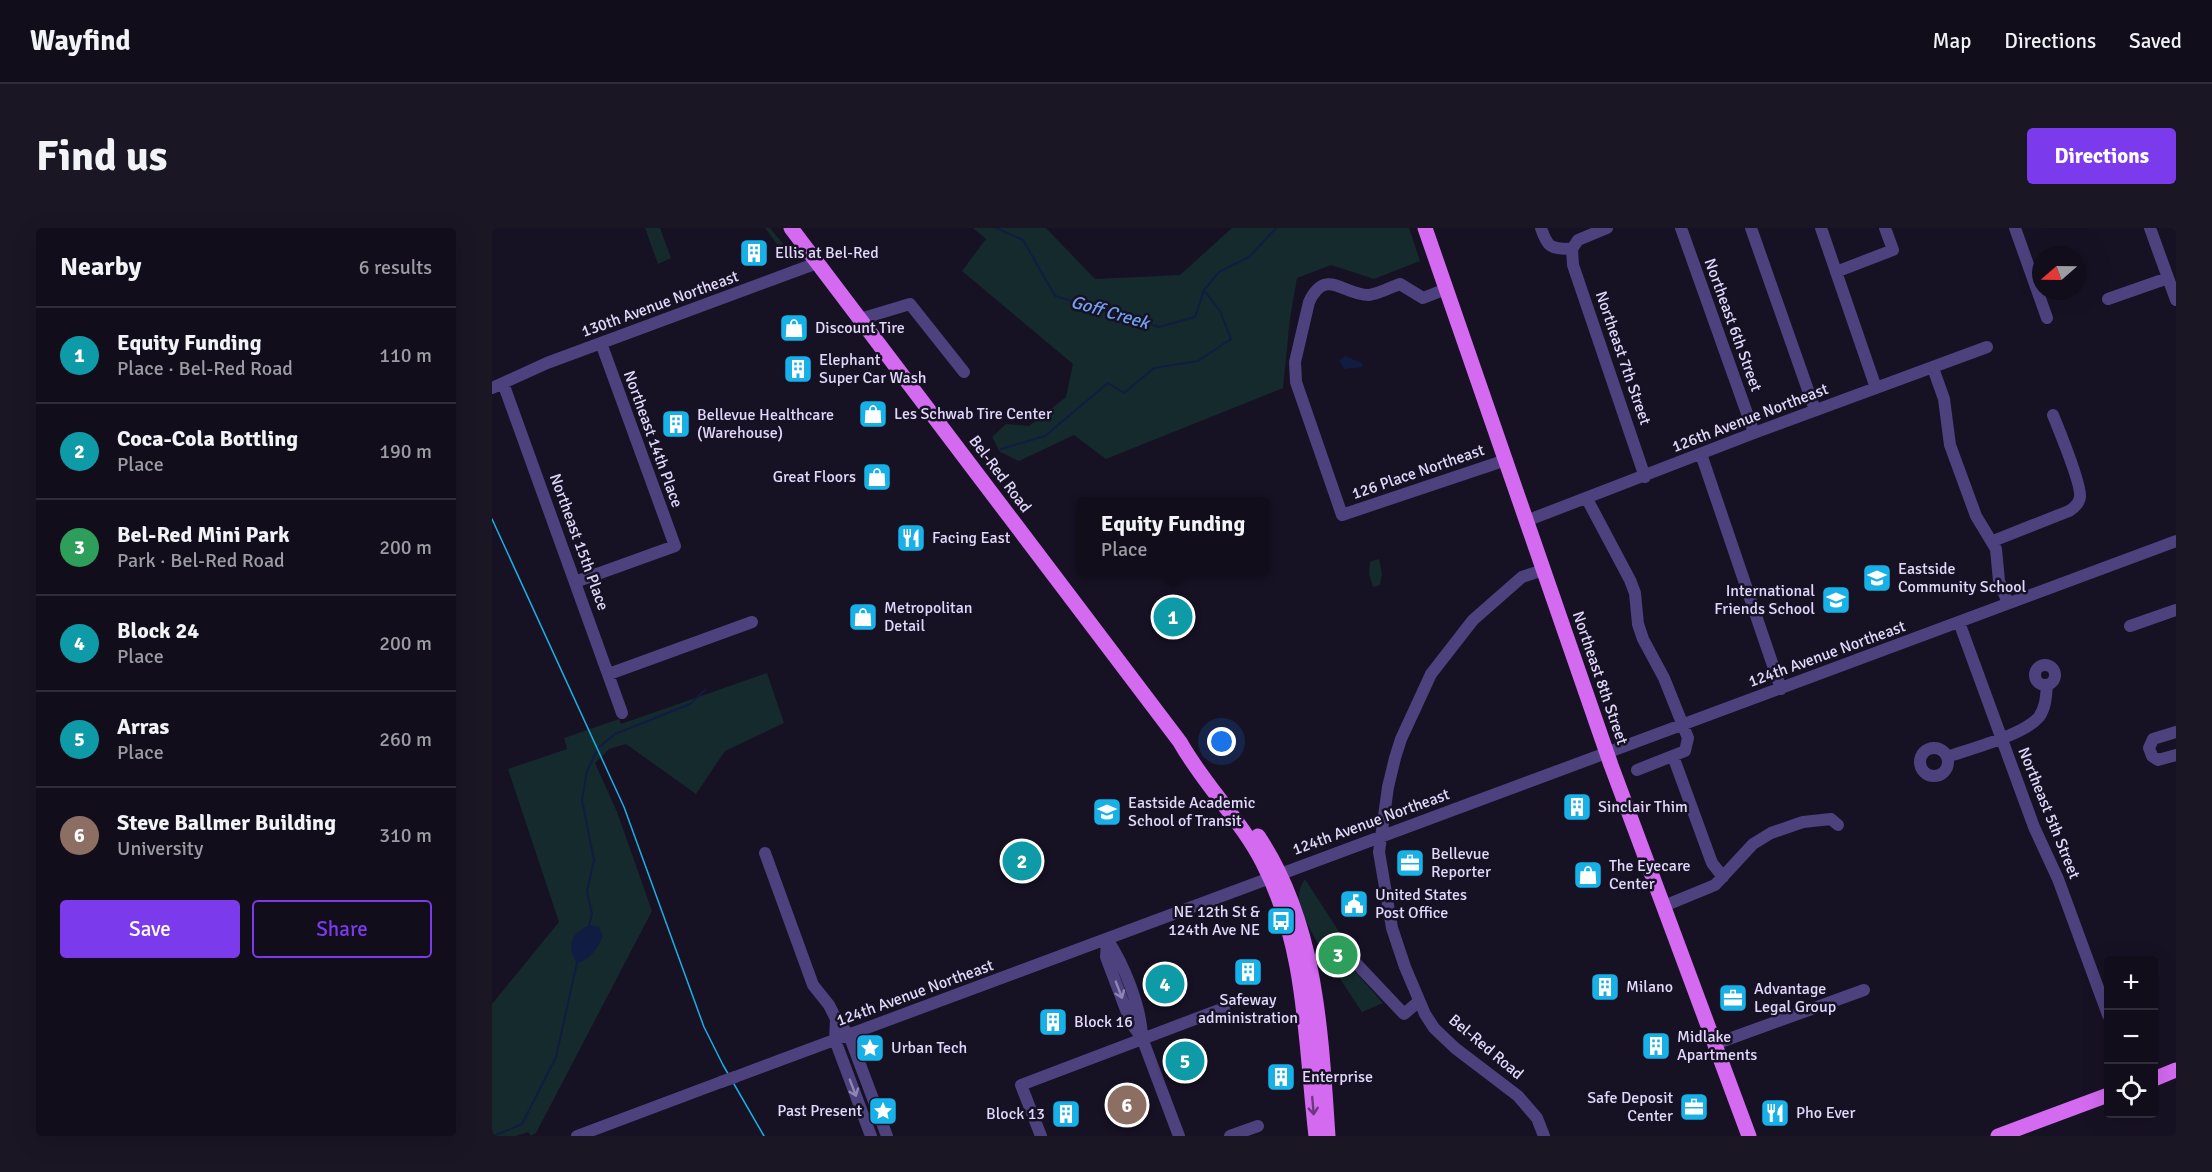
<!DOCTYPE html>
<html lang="en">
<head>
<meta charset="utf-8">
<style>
	:root { --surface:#110d1b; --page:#1a1624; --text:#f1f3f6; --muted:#9c9ca3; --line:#302d3a; --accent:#7c3aed }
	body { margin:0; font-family:Signika,sans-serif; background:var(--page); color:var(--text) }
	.controls { position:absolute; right:18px; bottom:18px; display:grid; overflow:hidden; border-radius:6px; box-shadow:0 6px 24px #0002 }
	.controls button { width:54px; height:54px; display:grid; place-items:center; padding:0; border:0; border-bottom:2px solid var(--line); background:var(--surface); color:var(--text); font:30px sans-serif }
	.compass { position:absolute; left:1540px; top:18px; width:54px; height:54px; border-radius:50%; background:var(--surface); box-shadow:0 6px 24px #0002; rotate:250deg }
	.you { position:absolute; left:730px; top:514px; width:21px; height:21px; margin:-15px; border:4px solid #fff; border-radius:50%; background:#1a73e8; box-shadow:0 0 0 9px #1a73e833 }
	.badge { display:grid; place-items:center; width:39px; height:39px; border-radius:50%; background:var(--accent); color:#fff; font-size:20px; font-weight:700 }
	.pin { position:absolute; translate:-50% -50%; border:3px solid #fff; box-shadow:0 2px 6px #0006 }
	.popup { position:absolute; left:585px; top:269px; width:192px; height:78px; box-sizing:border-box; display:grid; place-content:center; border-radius:6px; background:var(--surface); filter:drop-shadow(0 2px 4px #0005); font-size:20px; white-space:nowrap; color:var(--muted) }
	.popup b { font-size:22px; color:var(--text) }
	.popup::after { content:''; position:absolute; left:50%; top:100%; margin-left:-12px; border:12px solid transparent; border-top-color:var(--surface) }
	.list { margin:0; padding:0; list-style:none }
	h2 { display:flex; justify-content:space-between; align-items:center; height:78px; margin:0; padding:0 24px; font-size:26px }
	h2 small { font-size:20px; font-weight:400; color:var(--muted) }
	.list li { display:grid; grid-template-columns:39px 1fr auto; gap:18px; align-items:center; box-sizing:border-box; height:96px; padding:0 24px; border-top:2px solid var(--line) }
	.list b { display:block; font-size:22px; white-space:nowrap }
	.list p { margin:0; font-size:20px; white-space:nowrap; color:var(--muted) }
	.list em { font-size:20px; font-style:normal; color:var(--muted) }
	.actions { display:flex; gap:12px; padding:18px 24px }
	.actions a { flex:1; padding:14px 0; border:2px solid var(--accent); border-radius:6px; text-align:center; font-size:21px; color:var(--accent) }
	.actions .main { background:var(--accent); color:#fff }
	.icon { flex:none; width:33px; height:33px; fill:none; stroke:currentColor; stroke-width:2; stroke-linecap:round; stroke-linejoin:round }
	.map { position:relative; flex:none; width:1684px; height:908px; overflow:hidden; border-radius:6px }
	header { display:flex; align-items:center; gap:36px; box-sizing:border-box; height:84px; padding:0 30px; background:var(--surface); border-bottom:2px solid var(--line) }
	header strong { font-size:28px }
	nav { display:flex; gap:33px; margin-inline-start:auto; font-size:21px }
	.intro { display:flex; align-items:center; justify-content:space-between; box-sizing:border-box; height:144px; padding:0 36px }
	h1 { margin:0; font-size:42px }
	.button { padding:15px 27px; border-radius:6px; background:var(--accent); color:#fff; font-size:21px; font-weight:700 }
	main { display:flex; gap:36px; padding:0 36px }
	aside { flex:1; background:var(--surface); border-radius:6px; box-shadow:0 6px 24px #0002 }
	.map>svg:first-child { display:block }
</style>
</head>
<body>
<header>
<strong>Wayfind</strong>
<nav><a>Map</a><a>Directions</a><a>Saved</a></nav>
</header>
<div class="intro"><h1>Find us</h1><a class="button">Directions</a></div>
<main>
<aside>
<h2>Nearby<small>6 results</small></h2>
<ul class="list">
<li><span class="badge" style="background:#0f9aa8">1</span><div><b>Equity Funding</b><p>Place · Bel-Red Road</p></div><em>110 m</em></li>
<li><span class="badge" style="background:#0f9aa8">2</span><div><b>Coca-Cola Bottling</b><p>Place</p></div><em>190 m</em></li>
<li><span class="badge" style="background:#2e9e5b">3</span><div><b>Bel-Red Mini Park</b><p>Park · Bel-Red Road</p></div><em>200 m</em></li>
<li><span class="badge" style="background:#0f9aa8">4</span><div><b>Block 24</b><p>Place</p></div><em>200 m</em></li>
<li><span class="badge" style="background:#0f9aa8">5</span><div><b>Arras</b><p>Place</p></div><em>260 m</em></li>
<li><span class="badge" style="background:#8d6e63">6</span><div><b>Steve Ballmer Building</b><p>University</p></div><em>310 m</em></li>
</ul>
<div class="actions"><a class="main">Save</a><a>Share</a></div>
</aside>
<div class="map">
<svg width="1684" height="908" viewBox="0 0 1684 908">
	<rect width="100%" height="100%" fill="#171124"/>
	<path fill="#152a2d" d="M153,0H168L179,30L166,36Z
		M273,0H278L298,25L294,28Z
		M481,0H554L603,51L688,47L740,0H917L928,33L882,51L839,37L805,50L798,90L791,160L614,231L582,207L527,233L508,224L500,209L514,196L537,198L574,169L581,136L470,43L494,11Z
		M887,331L890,346L888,357L881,359L877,346L878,334Z
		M275,445L292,495L233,523L204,566L134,516L117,521L103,535L125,584L160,683L44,905L39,908L36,904L24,908H0V776L67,694L16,541L75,521L72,510L127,491L129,496Z
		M813,651L855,716L859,739L891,775L870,784C854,758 808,696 807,669C807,662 809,656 813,651Z"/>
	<path fill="#111c42" d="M853,128L870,135L871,139L852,141L847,133Z
		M98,697L107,699L111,708C106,720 98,732 85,735C73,718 79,705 98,697Z"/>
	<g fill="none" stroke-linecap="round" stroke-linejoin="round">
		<path stroke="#111c42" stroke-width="2" d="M504,0L531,12L563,68L667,99L703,89L712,62
			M509,221L553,208L616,155L632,165L662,140L706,133L739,111L728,83L712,62L727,44L757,29L784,0
			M97,698L100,686L95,663L102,632L90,572L95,543L106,520L123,506L198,476L213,462
			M2,908L30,896L64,829L85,735"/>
		<path stroke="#4d417e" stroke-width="12" d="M1049,0C1056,21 1059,20 1080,21L1086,12L1115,0
			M1189,0L1262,205
			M1259,0L1323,182
			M1329,0L1384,160
			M1523,0L1555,90
			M1658,0L1684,72
			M1080,21L1081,37L1153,249
			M1344,44L1401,22L1393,0
			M954,61L931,70L908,56C899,59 887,66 877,67C852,68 834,38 817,74L803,134L804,154L850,287L1014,232
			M1616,71L1676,50
			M368,91L418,76L472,144
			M1441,140L1452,171L1458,217L1484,288L1504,321L1507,353L1516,375
			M11,155L130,485
			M0,160L55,135L325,35
			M1209,226L1289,461
			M1095,271L1138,352L1143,365L1146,396L1151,411L1172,450L1196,510L1193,523L1145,542
			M1034,293L1262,205L1495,119
			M1501,313L1577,283C1582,280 1587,276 1588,269C1590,257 1567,202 1561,187
			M1051,342L1030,349L981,392L939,446L909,511L903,530L896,559L887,624L900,700L913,739L933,786L942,800L963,820L1026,868L1045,890L1052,908
			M83,354L183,318L109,115
			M1467,394L1542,599L1566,651L1616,787
			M1638,398L1684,382
			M1543 447a10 10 0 1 1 20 0a10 10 0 1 1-20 0Z
			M117,446L260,394
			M1684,504L1661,511L1657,520L1660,528L1666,532L1684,527
			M1428 534a14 14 0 1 1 28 0a14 14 0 1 1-28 0Z
			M1181,528L1220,635L1231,649
			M1455,529C1478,521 1532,507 1547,489C1554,479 1554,468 1555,457
			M273,625L321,757L337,777L344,791L343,812L379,908
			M1172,678L1223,657L1261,616L1279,605L1311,594L1339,591L1346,597
			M615,711L614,729L639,795L650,810L687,908
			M615,711C632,736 649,779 650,809
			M861,732L912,786L926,774
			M352,801L357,807L395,908
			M1223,816L1372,762
			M243,849L1684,313
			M85,908L229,854
			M549,908L529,857L732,780
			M738,908L766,898"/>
		<path stroke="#d36af0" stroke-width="15" d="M299,0L688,514C712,557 749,592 771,635C815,720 813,815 824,908
			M933,0L1119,537L1257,908
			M766,608C825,696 829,805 836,908
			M1662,851L1684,842
			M1506,908L1616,867"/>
		<path stroke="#18b1e7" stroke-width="1.5" d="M0,291L132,579L212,799L231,837L272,908"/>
		<path stroke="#4d417e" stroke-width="12" d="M229,854L243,849"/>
	</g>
	<defs><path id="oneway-shaft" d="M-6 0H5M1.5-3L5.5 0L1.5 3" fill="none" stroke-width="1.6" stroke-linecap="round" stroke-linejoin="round" transform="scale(1.5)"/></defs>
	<g stroke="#9085b6">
		<use href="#oneway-shaft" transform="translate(627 762) rotate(69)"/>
		<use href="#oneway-shaft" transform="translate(361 860) rotate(69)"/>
	</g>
	<use stroke="#6c3980" href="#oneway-shaft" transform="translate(821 878) rotate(85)"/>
	<defs>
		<g id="building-square" transform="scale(1.5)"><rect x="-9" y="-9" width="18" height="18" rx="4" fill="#18b1e7" stroke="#171124"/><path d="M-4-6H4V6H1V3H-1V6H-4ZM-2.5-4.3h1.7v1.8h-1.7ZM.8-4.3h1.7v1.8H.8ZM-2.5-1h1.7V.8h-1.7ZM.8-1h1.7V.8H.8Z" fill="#fff"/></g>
		<g id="shop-square" transform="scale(1.5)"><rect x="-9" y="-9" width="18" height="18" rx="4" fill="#18b1e7" stroke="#171124"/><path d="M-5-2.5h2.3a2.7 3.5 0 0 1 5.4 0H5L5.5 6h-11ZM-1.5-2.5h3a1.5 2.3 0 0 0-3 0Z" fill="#fff"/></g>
		<g id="restaurant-square" transform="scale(1.5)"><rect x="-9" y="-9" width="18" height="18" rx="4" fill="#18b1e7" stroke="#171124"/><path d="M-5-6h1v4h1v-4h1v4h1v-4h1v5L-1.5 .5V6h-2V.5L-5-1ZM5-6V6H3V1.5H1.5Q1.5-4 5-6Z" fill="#fff"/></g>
		<g id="school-square" transform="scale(1.5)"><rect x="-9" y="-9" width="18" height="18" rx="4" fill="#18b1e7" stroke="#171124"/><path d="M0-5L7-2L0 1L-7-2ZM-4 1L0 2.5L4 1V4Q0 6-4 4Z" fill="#fff"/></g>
		<g id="office-square" transform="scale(1.5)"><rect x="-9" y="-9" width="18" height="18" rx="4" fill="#18b1e7" stroke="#171124"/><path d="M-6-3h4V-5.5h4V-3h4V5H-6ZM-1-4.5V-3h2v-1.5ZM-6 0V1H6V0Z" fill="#fff"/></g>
		<g id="civic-square" transform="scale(1.5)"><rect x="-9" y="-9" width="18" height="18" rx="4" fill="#18b1e7" stroke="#171124"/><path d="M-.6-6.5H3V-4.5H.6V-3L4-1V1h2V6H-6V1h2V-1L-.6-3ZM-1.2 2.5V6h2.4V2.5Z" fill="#fff"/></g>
		<g id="bus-square" transform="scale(1.5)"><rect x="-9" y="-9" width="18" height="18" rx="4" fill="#18b1e7" stroke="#171124"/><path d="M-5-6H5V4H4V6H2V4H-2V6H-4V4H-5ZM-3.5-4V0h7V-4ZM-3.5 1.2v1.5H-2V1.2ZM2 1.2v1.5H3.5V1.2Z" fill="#fff"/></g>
		<g id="sight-square" transform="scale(1.5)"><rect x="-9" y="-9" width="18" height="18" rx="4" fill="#18b1e7" stroke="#171124"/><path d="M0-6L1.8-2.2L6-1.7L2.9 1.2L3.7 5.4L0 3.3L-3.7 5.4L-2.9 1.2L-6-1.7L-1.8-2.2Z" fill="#fff"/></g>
	</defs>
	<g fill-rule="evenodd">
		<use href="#building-square" x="262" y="25"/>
		<use href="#shop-square" x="302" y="100"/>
		<use href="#building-square" x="306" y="141"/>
		<use href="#shop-square" x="381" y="186"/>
		<use href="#building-square" x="184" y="196"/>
		<use href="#shop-square" x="385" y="249"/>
		<use href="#restaurant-square" x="419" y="310"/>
		<use href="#school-square" x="1385" y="350"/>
		<use href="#school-square" x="1344" y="372"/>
		<use href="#shop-square" x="371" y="389"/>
		<use href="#building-square" x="1085" y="579"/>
		<use href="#school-square" x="615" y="584"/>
		<use href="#office-square" x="918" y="635"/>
		<use href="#shop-square" x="1096" y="647"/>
		<use href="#civic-square" x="862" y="676"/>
		<use href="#bus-square" x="789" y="693"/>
		<use href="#building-square" x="756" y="744"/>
		<use href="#building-square" x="1113" y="759"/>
		<use href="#office-square" x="1241" y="770"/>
		<use href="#building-square" x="561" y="794"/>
		<use href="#building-square" x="1164" y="818"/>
		<use href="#sight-square" x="378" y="820"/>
		<use href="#building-square" x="789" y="849"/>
		<use href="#office-square" x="1202" y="879"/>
		<use href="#sight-square" x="391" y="883"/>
		<use href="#restaurant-square" x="1283" y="885"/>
		<use href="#building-square" x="574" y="886"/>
	</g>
	<g text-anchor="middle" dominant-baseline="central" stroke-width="5" stroke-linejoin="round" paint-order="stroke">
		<g font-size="16" fill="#e2d8fb" stroke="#171124" text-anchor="start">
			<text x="283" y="25">Ellis at Bel-Red</text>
			<text x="323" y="100">Discount Tire</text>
			<text x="327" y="132">Elephant<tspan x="327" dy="18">Super Car Wash</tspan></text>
			<text x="402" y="186">Les Schwab Tire Center</text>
			<text x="205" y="187">Bellevue Healthcare<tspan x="205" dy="18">(Warehouse)</tspan></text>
			<text x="364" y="249" text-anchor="end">Great Floors</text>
			<text x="440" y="310">Facing East</text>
			<text x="1406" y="341">Eastside<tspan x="1406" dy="18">Community School</tspan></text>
			<text x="1323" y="363" text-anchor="end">International<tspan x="1323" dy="18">Friends School</tspan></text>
			<text x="392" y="380">Metropolitan<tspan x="392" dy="18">Detail</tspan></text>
			<text x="636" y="575">Eastside Academic<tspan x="636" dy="18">School of Transit</tspan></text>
			<text x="1106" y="579">Sinclair Thim</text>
			<text x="939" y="626">Bellevue<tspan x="939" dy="18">Reporter</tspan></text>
			<text x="1117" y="638">The Eyecare<tspan x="1117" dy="18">Center</tspan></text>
			<text x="883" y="667">United States<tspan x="883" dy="18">Post Office</tspan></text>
			<text x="768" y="684" text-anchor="end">NE 12th St &amp;<tspan x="768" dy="18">124th Ave NE</tspan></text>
			<text x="1134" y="759">Milano</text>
			<text x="1262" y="761">Advantage<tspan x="1262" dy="18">Legal Group</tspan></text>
			<text x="756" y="772" text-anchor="middle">Safeway<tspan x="756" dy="18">administration</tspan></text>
			<text x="582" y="794">Block 16</text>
			<text x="1185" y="809">Midlake<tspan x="1185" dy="18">Apartments</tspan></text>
			<text x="399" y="820">Urban Tech</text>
			<text x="810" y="849">Enterprise</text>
			<text x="1181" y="870" text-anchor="end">Safe Deposit<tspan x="1181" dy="18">Center</tspan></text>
			<text x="370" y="883" text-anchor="end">Past Present</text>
			<text x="1304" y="885">Pho Ever</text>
			<text x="553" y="886" text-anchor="end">Block 13</text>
		</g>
		<g font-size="16" fill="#e2d8fb" stroke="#171124">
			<text transform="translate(168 76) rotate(-20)">130th Avenue Northeast</text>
			<text transform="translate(1241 97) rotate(70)">Northeast 6th Street</text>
			<text transform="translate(1131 130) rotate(71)">Northeast 7th Street</text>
			<text transform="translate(1258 190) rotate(-21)">126th Avenue Northeast</text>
			<text transform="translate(161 211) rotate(70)">Northeast 14th Place</text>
			<text transform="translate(926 244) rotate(-19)">126 Place Northeast</text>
			<text transform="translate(508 246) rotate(53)">Bel-Red Road</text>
			<text transform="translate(87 314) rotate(70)">Northeast 15th Place</text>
			<text transform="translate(1335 426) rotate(-20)">124th Avenue Northeast</text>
			<text transform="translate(1108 450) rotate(71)">Northeast 8th Street</text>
			<text transform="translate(1557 585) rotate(68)">Northeast 5th Street</text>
			<text transform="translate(879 594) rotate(-20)">124th Avenue Northeast</text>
			<text transform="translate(423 765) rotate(-20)">124th Avenue Northeast</text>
			<text transform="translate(994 819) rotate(40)">Bel-Red Road</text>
		</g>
		<g font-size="18" font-style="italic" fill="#70a0f0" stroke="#171124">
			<text transform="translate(618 84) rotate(16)">Goff Creek</text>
		</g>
	</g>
</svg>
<div class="controls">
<button>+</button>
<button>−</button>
<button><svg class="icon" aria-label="locate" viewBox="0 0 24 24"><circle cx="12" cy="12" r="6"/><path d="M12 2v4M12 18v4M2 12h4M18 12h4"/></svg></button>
</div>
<svg class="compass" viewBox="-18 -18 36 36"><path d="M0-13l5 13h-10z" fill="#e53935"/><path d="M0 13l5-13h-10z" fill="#9c9ca3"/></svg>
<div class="you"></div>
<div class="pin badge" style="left:681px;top:389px;background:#0f9aa8">1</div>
<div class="popup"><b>Equity Funding</b>Place</div>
<div class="pin badge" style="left:530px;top:633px;background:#0f9aa8">2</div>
<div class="pin badge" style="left:846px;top:727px;background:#2e9e5b">3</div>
<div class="pin badge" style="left:673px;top:756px;background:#0f9aa8">4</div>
<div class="pin badge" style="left:693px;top:833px;background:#0f9aa8">5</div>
<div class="pin badge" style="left:635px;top:877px;background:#8d6e63">6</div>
</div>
</main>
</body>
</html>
